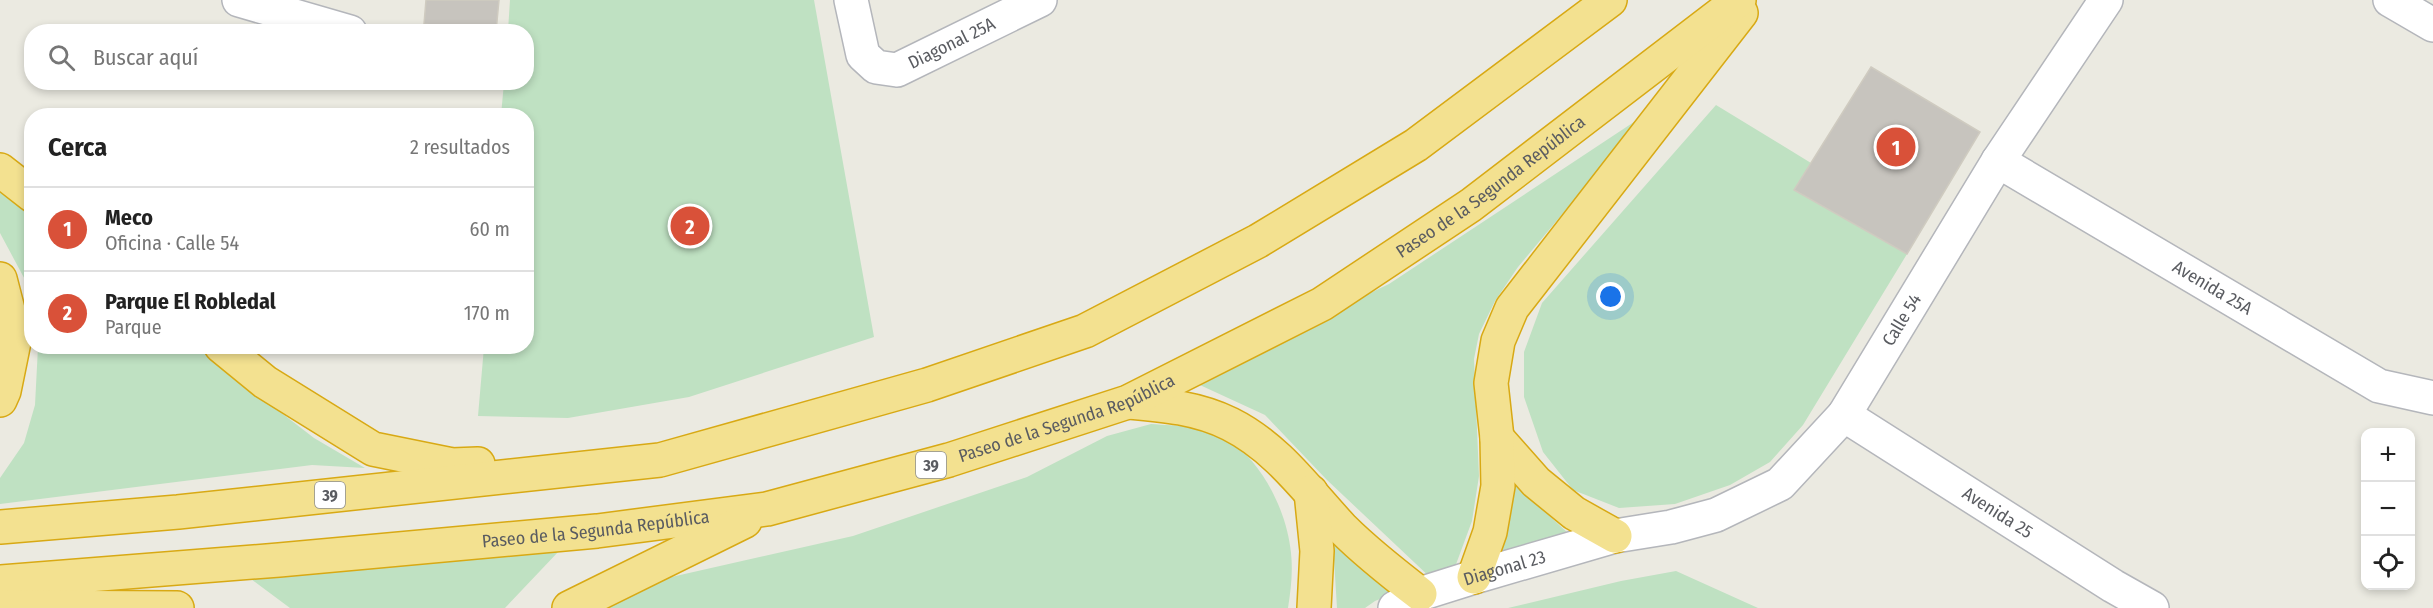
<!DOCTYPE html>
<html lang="es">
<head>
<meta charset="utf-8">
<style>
	:root { --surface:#fff; --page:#f2f2f2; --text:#222; --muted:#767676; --line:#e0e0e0; --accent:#d95139 }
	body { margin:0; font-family:"Fira Sans Condensed",sans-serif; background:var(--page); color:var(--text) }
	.controls { position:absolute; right:18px; bottom:18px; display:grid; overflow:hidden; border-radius:12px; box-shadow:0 3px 9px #0003 }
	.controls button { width:54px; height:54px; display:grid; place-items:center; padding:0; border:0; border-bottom:2px solid var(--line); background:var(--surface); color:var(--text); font:30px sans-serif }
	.you { position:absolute; left:1611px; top:297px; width:21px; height:21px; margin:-15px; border:4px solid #fff; border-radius:50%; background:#1a73e8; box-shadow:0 0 0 9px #1a73e833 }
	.badge { display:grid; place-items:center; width:39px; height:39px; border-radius:50%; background:var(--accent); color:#fff; font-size:20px; font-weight:700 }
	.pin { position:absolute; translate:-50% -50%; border:3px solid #fff; box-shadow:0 2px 6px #0006 }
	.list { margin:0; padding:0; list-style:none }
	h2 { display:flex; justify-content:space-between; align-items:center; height:78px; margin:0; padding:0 24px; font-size:26px }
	h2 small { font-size:20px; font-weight:400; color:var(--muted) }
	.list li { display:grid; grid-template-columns:39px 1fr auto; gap:18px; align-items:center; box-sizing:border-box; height:84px; padding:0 24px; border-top:2px solid var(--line) }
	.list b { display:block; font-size:22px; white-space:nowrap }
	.list p { margin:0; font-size:20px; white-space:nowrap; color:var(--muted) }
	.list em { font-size:20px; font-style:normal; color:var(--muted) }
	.icon { flex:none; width:33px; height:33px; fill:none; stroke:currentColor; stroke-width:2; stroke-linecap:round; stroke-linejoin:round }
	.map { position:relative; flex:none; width:2433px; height:608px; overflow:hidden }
	.search { position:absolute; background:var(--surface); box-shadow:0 3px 9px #0003; left:24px; top:24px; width:510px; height:66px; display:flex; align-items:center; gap:15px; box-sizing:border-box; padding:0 21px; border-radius:24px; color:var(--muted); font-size:22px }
	.panel { position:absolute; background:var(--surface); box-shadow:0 3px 9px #0003; left:24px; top:108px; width:510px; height:246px; border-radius:24px }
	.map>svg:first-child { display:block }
</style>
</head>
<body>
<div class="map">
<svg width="2433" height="608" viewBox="0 0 2433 608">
	<rect width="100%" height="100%" fill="#ebeae1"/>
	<path fill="#bfe1c2" d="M510,0H814L874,337L689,397L568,418L478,416L484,347L526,346V116L501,115L504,83L526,82V32L508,31Z
		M1716,105L1811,163L1794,190L1907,254L1803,425L1770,462L1730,485L1675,504L1619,508L1573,490L1543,452L1524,397V352L1542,303Z
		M1646,114L1518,267L1495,301L1479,334L1474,359L1479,476L1472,521L1455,567L1433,580L1327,480L1265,415L1189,380L1389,284Z
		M0,191L31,217V300L30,289L0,233Z
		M38,347H196L314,438L365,468L312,465L0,504V478L24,443L35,405Z
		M1151,424C1177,426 1205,425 1227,439C1263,462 1287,512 1291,553C1293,572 1291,589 1288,608H595L636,585L853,536L1027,477L1107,436Z
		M1512,481L1570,535L1498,555Z
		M1332,527L1400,591L1375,601L1365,608H1337Z
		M559,551L505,608H290L247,576Z
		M1676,571L1758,608H1508L1621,581Z"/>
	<path fill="#c7c4be" stroke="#cfcbc0" stroke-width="1.5" d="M426,0H499L496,32L424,24Z
		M1871,67L1980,132L1907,254L1794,190Z"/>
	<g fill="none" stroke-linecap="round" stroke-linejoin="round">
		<g stroke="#b4b6bb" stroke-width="36">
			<g id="street">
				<path d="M239,0L350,32"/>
				<path id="s1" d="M851,0L863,55L876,67L897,70L1040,0"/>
				<path d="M2390,0L2433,25"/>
				<path id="s2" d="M1998,161L2379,386L2433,398"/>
				<path id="s3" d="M1844,415L2113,586L2152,608"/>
				<path id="s4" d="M1395,608L1420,594L1474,577L1615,536L1671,527L1716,515L1780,484L1844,415L1998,161L2106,0"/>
			</g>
		</g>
		<g stroke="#d8a914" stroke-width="36">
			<g id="highway">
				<path d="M0,170L32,195"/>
				<path d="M0,279L15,337L4,391L0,400"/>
				<path d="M221,346L265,382L373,449L452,465L478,464"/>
				<path d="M1129,402C1164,405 1198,408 1230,424C1278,448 1308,492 1343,529C1367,553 1394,574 1420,594"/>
				<path d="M1497,438L1536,482L1574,513L1615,536"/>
				<path d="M1311,492L1317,551L1314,608"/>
				<path d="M0,527L178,512L660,460L927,385L1085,331L1258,241L1416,145L1610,0"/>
				<path d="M1474,577L1490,532L1498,486L1497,438L1491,383L1498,341L1512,308L1741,13"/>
				<path id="s5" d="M0,582L279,560L597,531L767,509L949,460L1128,402L1322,304L1471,205L1739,0"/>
				<path d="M0,607L177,608"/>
				<path d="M569,608L745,521"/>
			</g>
		</g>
		<use href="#street" stroke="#fff" stroke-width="33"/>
		<use href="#highway" stroke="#f3e190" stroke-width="33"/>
	</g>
	<g text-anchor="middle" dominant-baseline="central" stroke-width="5" stroke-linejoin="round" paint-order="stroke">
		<g fill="#fff" stroke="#8c8d90" stroke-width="1.5">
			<rect x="916" y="452" width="30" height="26" rx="4.5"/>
			<rect x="315" y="482" width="30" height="26" rx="4.5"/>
		</g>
		<g font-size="16" font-weight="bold" fill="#5a5c61">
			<text x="931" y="465">39</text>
			<text x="330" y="495">39</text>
		</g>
		<g font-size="18" fill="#5a5c61" stroke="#fff">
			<text stroke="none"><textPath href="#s1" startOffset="156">Diagonal 25A</textPath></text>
			<text stroke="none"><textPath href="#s5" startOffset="1570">Paseo de la Segunda República</textPath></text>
			<text stroke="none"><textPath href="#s2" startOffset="249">Avenida 25A</textPath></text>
			<text stroke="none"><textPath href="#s4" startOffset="612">Calle 54</textPath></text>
			<text stroke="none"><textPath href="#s5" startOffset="1084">Paseo de la Segunda República</textPath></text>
			<text stroke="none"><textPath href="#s3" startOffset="182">Avenida 25</textPath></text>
			<text stroke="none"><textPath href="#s5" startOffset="598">Paseo de la Segunda República</textPath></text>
			<text stroke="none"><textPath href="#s4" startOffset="117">Diagonal 23</textPath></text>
		</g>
	</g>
</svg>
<div class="controls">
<button>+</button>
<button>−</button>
<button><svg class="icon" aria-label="locate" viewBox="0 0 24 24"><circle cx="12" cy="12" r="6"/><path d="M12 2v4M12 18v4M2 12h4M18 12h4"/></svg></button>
</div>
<div class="you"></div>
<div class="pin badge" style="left:1896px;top:147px">1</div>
<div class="pin badge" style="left:690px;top:226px">2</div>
<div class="search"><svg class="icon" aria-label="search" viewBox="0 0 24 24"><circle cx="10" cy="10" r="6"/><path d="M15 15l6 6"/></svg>Buscar aquí</div>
<section class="panel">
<h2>Cerca<small>2 resultados</small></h2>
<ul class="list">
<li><span class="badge">1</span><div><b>Meco</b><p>Oficina · Calle 54</p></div><em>60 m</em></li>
<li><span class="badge">2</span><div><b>Parque El Robledal</b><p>Parque</p></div><em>170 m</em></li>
</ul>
</section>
</div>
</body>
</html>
